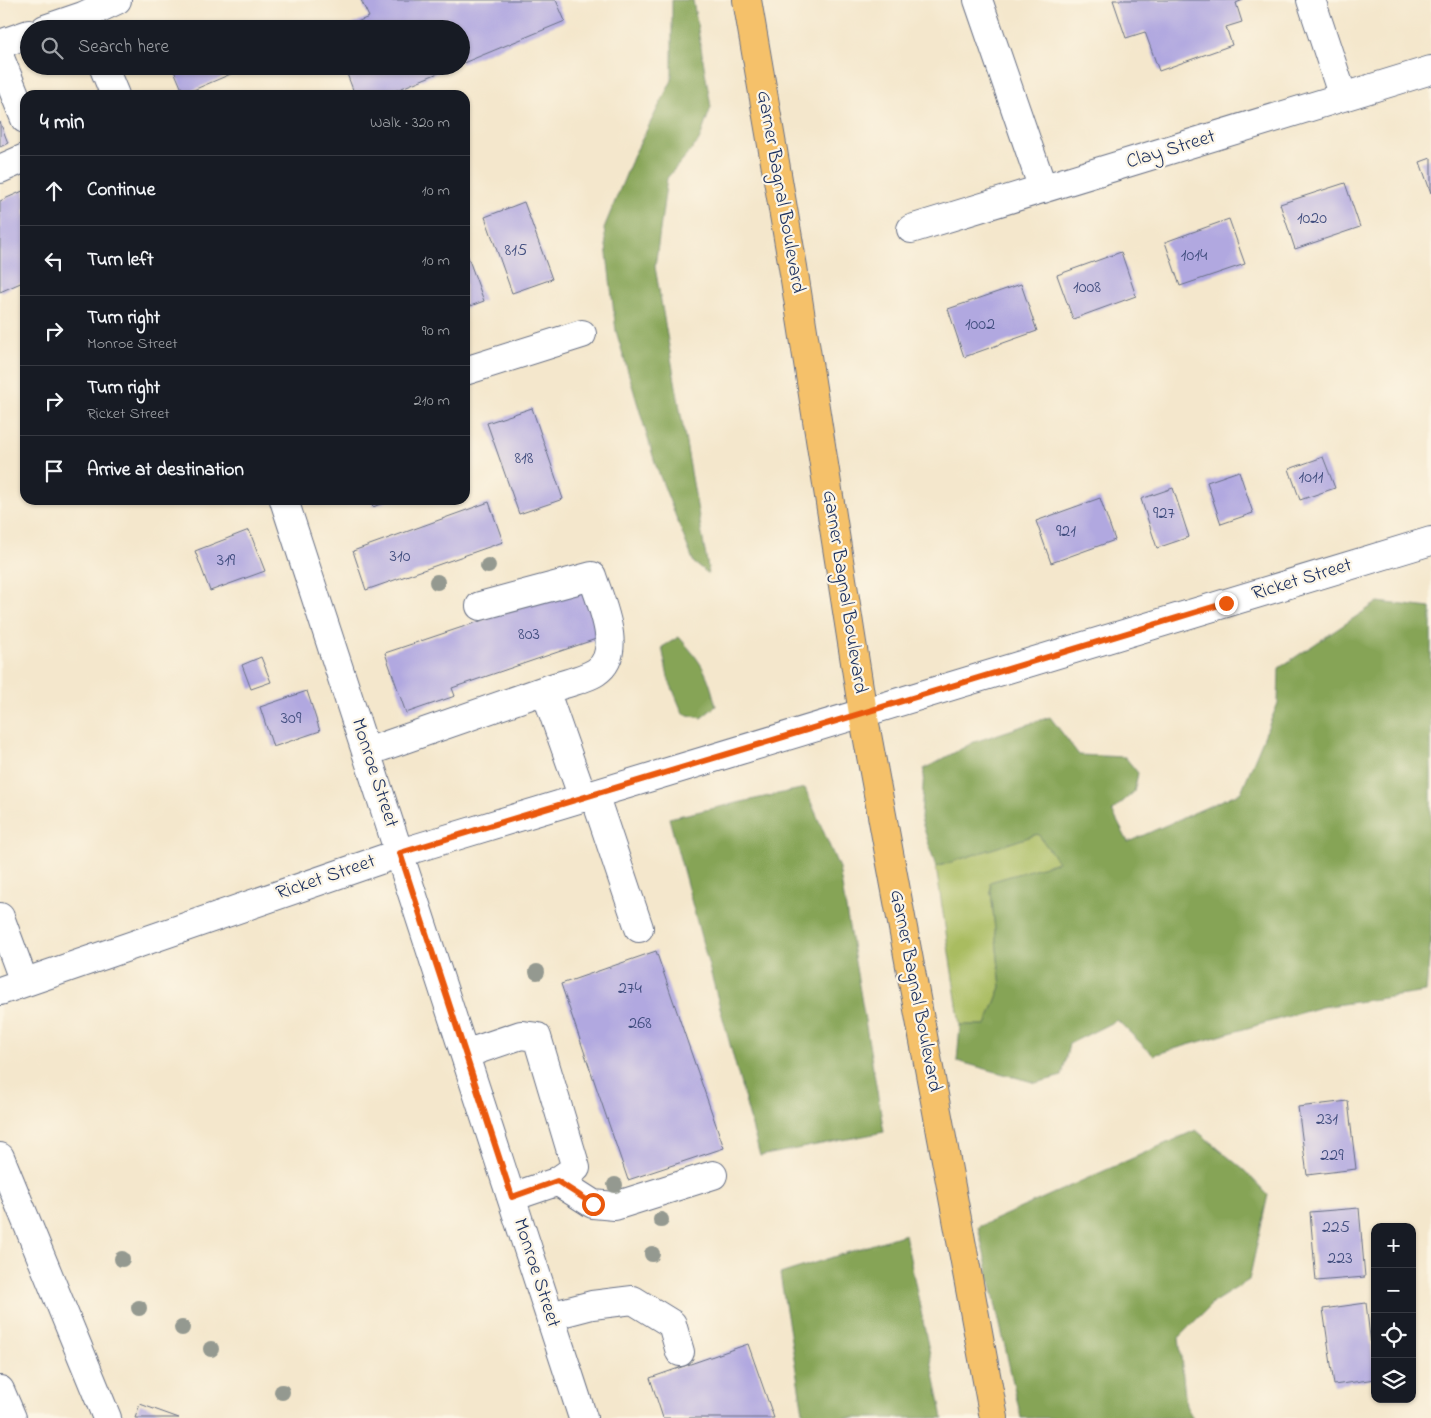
<!DOCTYPE html>
<html lang="en">
<head>
<meta charset="utf-8">
<style>
	:root { --surface:#171b24; --page:#20242c; --text:#f1f3f6; --muted:#9ea1a6; --line:#363941 }
	body { margin:0; font-family:"Indie Flower",sans-serif; background:var(--page); color:var(--text) }
	.controls { position:absolute; right:15px; bottom:15px; display:grid; overflow:hidden; border-radius:10px; box-shadow:0 1px 4px #0004 }
	.controls button { width:45px; height:45px; display:grid; place-items:center; padding:0; border:0; border-bottom:1px solid var(--line); background:var(--surface); color:var(--text); font:25px sans-serif }
	.stop { position:absolute; width:15px; height:15px; margin:-11px; border:4px solid #ea580c; border-radius:50%; background:#fff }
	.stop.end { background:#ea580c; border-color:#fff; box-shadow:0 1px 5px #0008 }
	.list { margin:0; padding:0; list-style:none }
	h2 { display:flex; justify-content:space-between; align-items:center; height:65px; margin:0; padding:0 20px; font-size:21px }
	h2 small { font-size:16px; font-weight:400; color:var(--muted) }
	.list li { display:grid; grid-template-columns:32px 1fr auto; gap:15px; align-items:center; box-sizing:border-box; height:70px; padding:0 20px; border-top:1px solid var(--line) }
	.list b { display:block; font-size:19px; white-space:nowrap }
	.list p { margin:0; font-size:16px; white-space:nowrap; color:var(--muted) }
	.list em { font-size:16px; font-style:normal; color:var(--muted) }
	.icon { flex:none; width:28px; height:28px; fill:none; stroke:currentColor; stroke-width:2; stroke-linecap:round; stroke-linejoin:round }
	.map { position:relative; flex:none; width:1431px; height:1418px; overflow:hidden }
	.search { position:absolute; background:var(--surface); box-shadow:0 1px 4px #0004; left:20px; top:20px; width:450px; height:55px; display:flex; align-items:center; gap:12px; box-sizing:border-box; padding:0 18px; border-radius:28px; color:var(--muted); font-size:19px }
	.panel { position:absolute; background:var(--surface); box-shadow:0 1px 4px #0004; left:20px; top:90px; width:450px; height:415px; border-radius:15px }
	.map>svg:first-child { display:block }
</style>
</head>
<body>
<div class="map">
<svg width="1431" height="1418" viewBox="0 0 1431 1418">
	<rect width="100%" height="100%" fill="#fcf5e5"/>
	<filter id="ink" filterUnits="userSpaceOnUse"><feTurbulence type="fractalNoise" baseFrequency=".02" numOctaves="2"/><feDisplacementMap in="SourceGraphic" scale="10" xChannelSelector="R" yChannelSelector="G"/><feConvolveMatrix kernelMatrix="1 2 1 2 8 2 1 2 1" color-interpolation-filters="sRGB"/></filter>
	<filter id="wash" filterUnits="userSpaceOnUse"><feTurbulence type="fractalNoise" baseFrequency=".0096" numOctaves="4" result="noise"/><feDisplacementMap in="SourceGraphic" scale="20" xChannelSelector="R" yChannelSelector="G"/><feGaussianBlur stdDeviation="1.12" result="paint"/><feColorMatrix in="noise" values="0 0 0 0 0 0 0 0 0 0 0 0 0 0 0 0 0 1.4 0 .05"/><feComposite in="paint" operator="in"/></filter>
	<g filter="url(#wash)">
		<rect width="100%" height="100%" fill="#f4e7cc"/>
		<path fill="#a9bc60" stroke="#62765f" d="M1038,834L1059,862L990,882L1001,987L986,1025H960L936,867Z"/>
		<path fill="#86a456" stroke="#506a5a" d="M672,0H693L711,107L699,141L667,178L655,267L709,574L694,563L656,466L616,331L604,228L634,155L672,80Z
			M1378,602L1431,608V938L1426,992L1321,1007L1153,1055L1117,1020L1069,1044L1062,1076L1036,1083L957,1061L960,1025H986L1001,987L990,882L1058,862L1038,834L936,867L921,819L924,769L974,742L1050,717L1079,755L1125,757L1138,773L1134,792L1112,811L1128,842L1241,792L1278,703L1279,668Z
			M679,637C703,664 707,671 716,706L701,718L683,714L668,678L662,647Z
			M805,788L839,868L884,1132L760,1156L669,818Z
			M1196,1130L1245,1171L1268,1195L1249,1280L1214,1302L1179,1337L1186,1406L1193,1418H1021L978,1227Z
			M905,1234L943,1418H804L780,1274Z"/>
		<g id="blocks">
			<path fill="#b1a8e0" d="M361,0H556L565,21L461,64V29H340L369,17Z
				M1113,0H1243L1236,3L1242,22L1226,27L1232,45L1159,71L1145,32L1126,38Z
				M172,66H230L233,73L184,94Z
				M344,66H455L385,95H355Z
				M0,122L8,143L0,147Z
				M1431,158V193L1420,162Z
				M1345,183L1360,227L1295,249L1280,204Z
				M25,190V281L0,292V201Z
				M524,202L552,279L512,293L485,217Z
				M1229,219L1245,264L1180,286L1165,242Z
				M465,249L484,301L465,308Z
				M1121,252L1136,296L1073,319L1057,275Z
				M1021,284L1037,331L964,357L948,309Z
				M532,408L563,499L519,514L487,423Z
				M1323,457L1335,488L1300,500L1289,469Z
				M1239,471L1253,513L1221,524L1207,482Z
				M1173,488L1189,537L1157,548L1141,499Z
				M1100,498L1115,540L1051,563L1036,521Z
				M371,500H390L373,507Z
				M489,502L503,542L366,590L353,551Z
				M249,530L265,571L210,591L195,551Z
				M585,586L602,637L452,688L455,696L406,713L385,653Z
				M261,657L271,682L251,689L242,665Z
				M307,691L320,731L273,747L260,707Z
				M656,951L724,1148L628,1180L561,984Z
				M1348,1101L1356,1169L1307,1175L1298,1107Z
				M1359,1208L1365,1277L1316,1281L1310,1212Z
				M1366,1303L1375,1379L1334,1385L1323,1309Z
				M748,1344L774,1418H663L650,1378Z
				M140,1404L179,1418H135Z"/>
		</g>
	</g>
	<g filter="url(#ink)">
		<use href="#blocks" fill-opacity="0" stroke="#676f84" stroke-width="1"/>
		<g fill="none" stroke-linecap="round" stroke-linejoin="round">
			<g stroke="#676f84" stroke-width="30">
				<path id="minor" d="M978,0L1043,189
					M1311,0L1343,97
					M45,29L83,16L117,0
					M0,44L29,34
					M0,58L25,119
					M103,66L115,95
					M0,169L25,158
					M911,229L1431,70
					M465,371L582,334
					M284,500L583,1418
					M480,606L592,576C600,601 625,653 596,672C584,680 559,685 545,690
					M367,752L545,690L583,798
					M594,794L639,928
					M0,917L24,982
					M0,991L400,853L1431,541
					M465,1054L521,1035L537,1037L576,1168L556,1182L512,1197
					M0,1157L107,1418
					M557,1181L593,1204L615,1206L713,1175
					M550,1316L592,1305L633,1300L672,1324L680,1352
					M0,1390L12,1418"/>
			</g>
			<g stroke="#676f84" stroke-width="30">
				<path id="highway" d="M747,0L793,267L863,713L994,1418"/>
			</g>
			<use href="#minor" stroke="#fff" stroke-width="28"/>
			<use href="#highway" stroke="#f5c16b" stroke-width="28"/>
		</g>
		<g fill="#949990">
			<circle cx="488" cy="566" r="8"/>
			<circle cx="437" cy="582" r="8"/>
			<circle cx="537" cy="972" r="8"/>
			<circle cx="615" cy="1185" r="8"/>
			<circle cx="661" cy="1220" r="8"/>
			<circle cx="652" cy="1254" r="8"/>
			<circle cx="122" cy="1259" r="8"/>
			<circle cx="139" cy="1308" r="8"/>
			<circle cx="182" cy="1328" r="8"/>
			<circle cx="211" cy="1349" r="8"/>
			<circle cx="282" cy="1392" r="8"/>
		</g>
	</g>
	<g fill="none" stroke-linecap="round" stroke-linejoin="round" filter="url(#ink)">
		<path stroke="#ea580c" stroke-width="6" d="M593,1204L557,1181L512,1197L400,853L1226,603"/>
	</g>
	<g text-anchor="middle" dominant-baseline="central" stroke-width="4.5" stroke-linejoin="round" paint-order="stroke">
		<g font-size="18" fill="#404d7e">
			<text x="1312" y="219">1020</text>
			<text x="516" y="251">815</text>
			<text x="1194" y="256">1014</text>
			<text x="1087" y="288">1008</text>
			<text x="980" y="325">1002</text>
			<text x="524" y="459">818</text>
			<text x="1311" y="478">1011</text>
			<text x="1164" y="514">927</text>
			<text x="1066" y="532">921</text>
			<text x="400" y="557">310</text>
			<text x="226" y="561">319</text>
			<text x="529" y="635">803</text>
			<text x="291" y="719">309</text>
			<text x="630" y="989">274</text>
			<text x="640" y="1024">268</text>
			<text x="1327" y="1120">231</text>
			<text x="1332" y="1156">229</text>
			<text x="1336" y="1228">225</text>
			<text x="1340" y="1259">223</text>
		</g>
		<g font-size="20" fill="#1b2f5e" stroke="#fcf5e5">
			<text transform="translate(1171 150) rotate(-17)">Clay Street</text>
			<text transform="translate(780 192) rotate(80)">Garner Bagnal Boulevard</text>
			<text transform="translate(1302 580) rotate(-17)">Ricket Street</text>
			<text transform="translate(844 592) rotate(81)">Garner Bagnal Boulevard</text>
			<text transform="translate(374 773) rotate(72)">Monroe Street</text>
			<text transform="translate(326 878) rotate(-19)">Ricket Street</text>
			<text transform="translate(915 991) rotate(79)">Garner Bagnal Boulevard</text>
			<text transform="translate(536 1273) rotate(72)">Monroe Street</text>
		</g>
	</g>
</svg>
<div class="controls">
<button>+</button>
<button>−</button>
<button><svg class="icon" aria-label="locate" viewBox="0 0 24 24"><circle cx="12" cy="12" r="6"/><path d="M12 2v4M12 18v4M2 12h4M18 12h4"/></svg></button>
<button><svg class="icon" aria-label="layers" viewBox="0 0 24 24"><path d="M12 4l9 5-9 5-9-5zM3 14l9 5 9-5"/></svg></button>
</div>
<div class="stop" style="left:593px;top:1204px"></div>
<div class="stop end" style="left:1226px;top:603px"></div>
<div class="search"><svg class="icon" aria-label="search" viewBox="0 0 24 24"><circle cx="10" cy="10" r="6"/><path d="M15 15l6 6"/></svg>Search here</div>
<section class="panel">
<h2>4 min<small>Walk · 320 m</small></h2>
<ul class="list">
<li><svg class="icon" aria-label="ahead" viewBox="0 0 24 24"><path d="M12 20V5M6 11l6-6 6 6"/></svg><div><b>Continue</b></div><em>10 m</em></li>
<li><svg class="icon" aria-label="left" viewBox="0 0 24 24"><path d="M17 20v-9H6M10 6l-5 5 5 5"/></svg><div><b>Turn left</b></div><em>10 m</em></li>
<li><svg class="icon" aria-label="right" viewBox="0 0 24 24"><path d="M7 20v-9h11M14 6l5 5-5 5"/></svg><div><b>Turn right</b><p>Monroe Street</p></div><em>90 m</em></li>
<li><svg class="icon" aria-label="right" viewBox="0 0 24 24"><path d="M7 20v-9h11M14 6l5 5-5 5"/></svg><div><b>Turn right</b><p>Ricket Street</p></div><em>210 m</em></li>
<li><svg class="icon" aria-label="arrive" viewBox="0 0 24 24"><path d="M6 21V4h12l-3 4 3 4H6"/></svg><div><b>Arrive at destination</b></div></li>
</ul>
</section>
</div>
</body>
</html>
